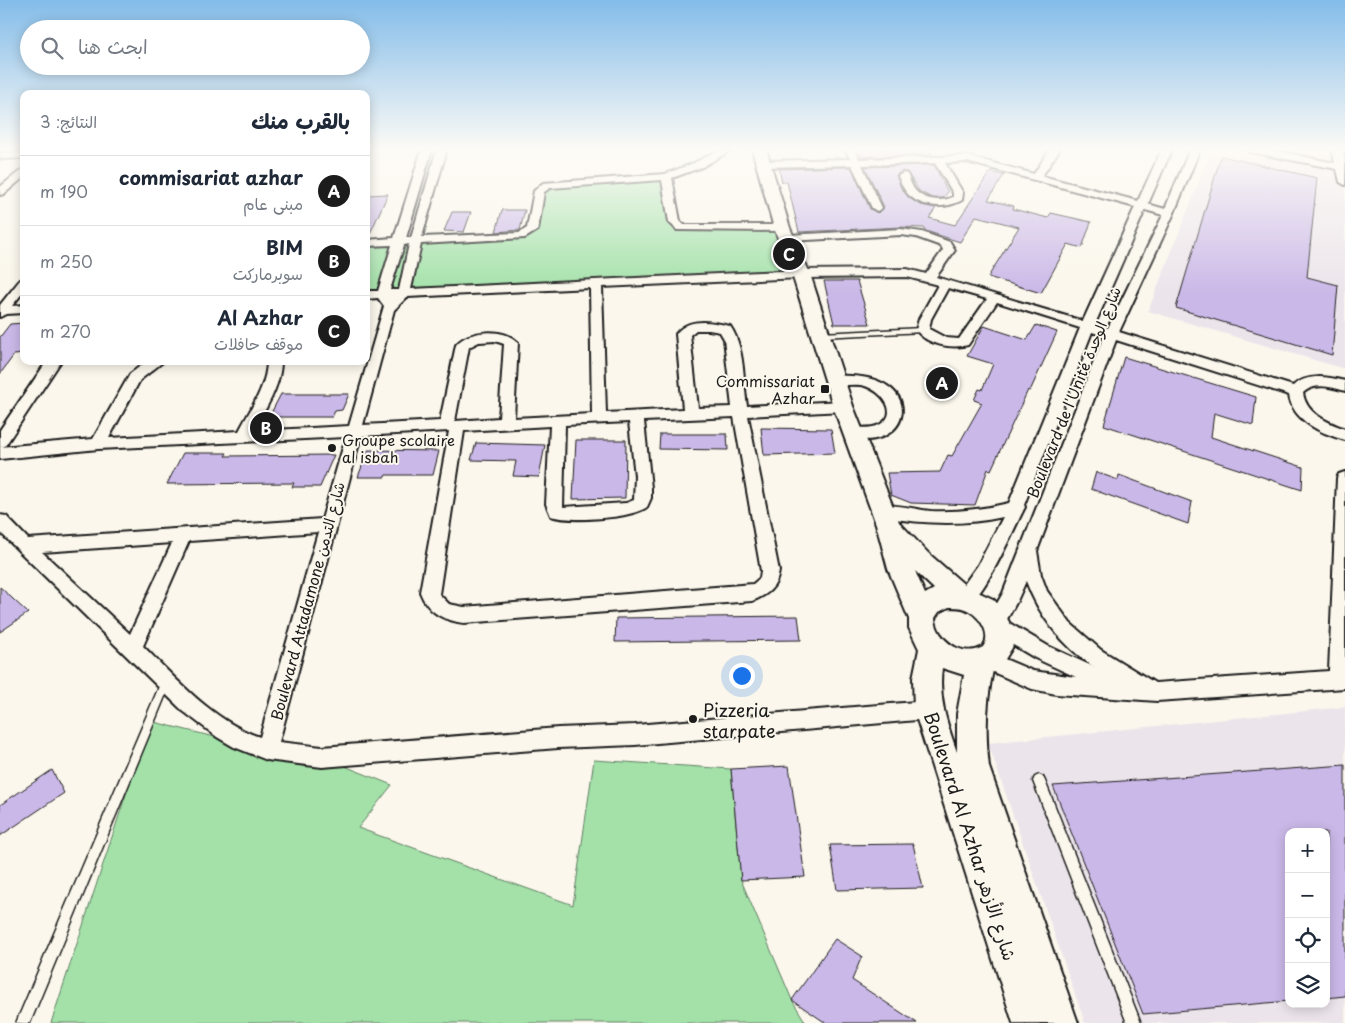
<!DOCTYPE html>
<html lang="ar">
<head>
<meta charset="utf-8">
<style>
	:root { --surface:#fff; --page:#f6f6f7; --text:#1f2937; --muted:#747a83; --line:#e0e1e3; --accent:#1c1c1c }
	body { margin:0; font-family:"Playpen Sans","Playpen Sans Arabic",sans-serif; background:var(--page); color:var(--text); direction:rtl }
	.controls { position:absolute; right:15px; bottom:15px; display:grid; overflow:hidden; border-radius:10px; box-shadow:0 2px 12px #0003 }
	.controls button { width:45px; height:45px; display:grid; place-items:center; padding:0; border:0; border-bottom:1px solid var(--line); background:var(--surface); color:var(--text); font:25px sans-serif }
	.you { position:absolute; left:741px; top:675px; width:18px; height:18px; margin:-12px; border:4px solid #fff; border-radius:50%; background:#1a73e8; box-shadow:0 0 0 8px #1a73e833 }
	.badge { display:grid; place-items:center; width:32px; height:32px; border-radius:50%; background:var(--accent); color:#fff; font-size:16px; font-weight:700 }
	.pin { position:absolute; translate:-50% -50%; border:2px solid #fff; box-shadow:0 1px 5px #0006 }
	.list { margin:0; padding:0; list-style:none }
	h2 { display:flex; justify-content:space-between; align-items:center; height:65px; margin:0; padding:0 20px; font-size:21px }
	h2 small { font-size:16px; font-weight:400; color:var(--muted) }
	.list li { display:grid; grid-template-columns:32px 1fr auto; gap:15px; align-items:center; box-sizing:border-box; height:70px; padding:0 20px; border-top:1px solid var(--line) }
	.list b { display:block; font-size:19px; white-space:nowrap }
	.list p { margin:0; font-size:16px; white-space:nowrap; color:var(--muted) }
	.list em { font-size:16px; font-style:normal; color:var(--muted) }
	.icon { flex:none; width:28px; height:28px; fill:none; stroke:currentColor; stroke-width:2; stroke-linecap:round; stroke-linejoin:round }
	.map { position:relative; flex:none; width:1345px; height:1023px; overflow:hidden; direction:ltr }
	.search { position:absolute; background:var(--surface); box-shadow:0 2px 12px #0003; left:20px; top:20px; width:350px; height:55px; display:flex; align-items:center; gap:12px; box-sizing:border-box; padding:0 18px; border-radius:28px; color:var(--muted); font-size:19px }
	.panel { position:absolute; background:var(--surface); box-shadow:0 2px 12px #0003; left:20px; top:90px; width:350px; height:275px; border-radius:10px; direction:rtl }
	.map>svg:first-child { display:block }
</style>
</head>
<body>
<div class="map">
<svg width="1345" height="1023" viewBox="0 0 1345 1023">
	<rect width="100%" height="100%" fill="#fbf7ec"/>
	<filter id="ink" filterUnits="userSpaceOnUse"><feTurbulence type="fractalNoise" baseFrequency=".02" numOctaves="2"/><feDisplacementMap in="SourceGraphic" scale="10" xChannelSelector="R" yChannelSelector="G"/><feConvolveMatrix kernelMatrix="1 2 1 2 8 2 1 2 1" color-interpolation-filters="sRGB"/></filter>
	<g filter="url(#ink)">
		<path fill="#ece4eb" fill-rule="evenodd" d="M1212,149H1345V369L1148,311Z
			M1345,707V1023H1085L988,743ZM1289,832H1326V1004H1289Z"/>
		<path fill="#a3e1a9" stroke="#607e62" d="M667,177L681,231L787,229L802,279L366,295V242L524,237L547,185Z
			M150,721L267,750L322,757L392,785L358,828L573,905L594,760L731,769L741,880L792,1000L806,1023H51Z"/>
		<path fill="#cab8e8" stroke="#1c1c1c" d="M859,149H930L932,155L862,157Z
			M1221,156L1317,178L1307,277L1338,285L1332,355L1176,308Z
			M934,165L948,192L943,198H932L919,191L907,172L902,171L896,175L901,188L909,198L921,205L936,208L929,218L955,225L990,172L1004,175L988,200L1014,206L1013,209L1048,218L1051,213L1091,222L1082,248L1068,244L1041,293L988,277L1019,227L976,216L960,242L926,231L924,228L901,227L799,232L787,182H782L779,169L851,167L870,209L878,213L884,207L865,167Z
			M388,194L368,238H366V195Z
			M502,210H525L520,230L496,232Z
			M452,212H471L464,232L444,231Z
			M824,281H857L870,324H834Z
			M24,323V354L14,355L0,374V337L10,324Z
			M1036,325L1057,332L1030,391L1028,390L991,470L988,469L975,505L911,503L891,495L887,473L940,472L948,455L952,456L982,403L974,400L979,389L982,390L993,364L967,356L984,326L1027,340Z
			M1124,357L1256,397L1253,425L1214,413L1211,437L1303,467L1302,490L1104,425Z
			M281,394H349L342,410L335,411L332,417H269Z
			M761,428L831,429L835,453L764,455Z
			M660,434H727L728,450L659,449Z
			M576,440H626L625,498L573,499Z
			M476,443L545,445L539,477L513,476L516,461L471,460Z
			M368,450L439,451L433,475H386L385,477H358Z
			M183,453H227L225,456L334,455L320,487H292L294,483L167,484Z
			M1096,472L1118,480L1119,475L1192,502L1188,524L1091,489Z
			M0,587L28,613L0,632Z
			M798,616L801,640L615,642L616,618Z
			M1345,765V996L1326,998V832H1289V1001L1143,1014L1053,786Z
			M789,766L805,877L741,880L731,769Z
			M52,770L64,793L0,836V805Z
			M913,844L923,888L837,890L830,845Z
			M835,939L862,956L852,980L917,1023H826L792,1000Z"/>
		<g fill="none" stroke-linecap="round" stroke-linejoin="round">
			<g stroke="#1c1c1c" stroke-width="3">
				<path id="lane" d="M922,328H924V332L821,337L817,335L821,333Z
					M166,677L170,679L171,682L30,1023H16L161,682L162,679Z
					M1039,775L1043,777L1045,781L1141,1023H1127L1033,781L1035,777Z"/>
			</g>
			<g stroke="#1c1c1c" stroke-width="4">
				<path id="street" d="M422,149H432L406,238H411L437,149H447L422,237L519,233L527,228L534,191L543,183L665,174L694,163L720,149H733L702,167L672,178L680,221L684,225H782L788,228L782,231L677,230L669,222L662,180L550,188L544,192L538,230L525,238L421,244L411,289L801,270L907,269L926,274L943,250L941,246L916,237L901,235L788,241L782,238L788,235L901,229L922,232L950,242L955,250L936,277L1083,321L1135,207L967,162L945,163L963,193L962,200C947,209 923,208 910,196C904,191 901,183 898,176L903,173L907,174C909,179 911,184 914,189C922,200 941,203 953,197V193L935,163L862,165L882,208L877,211L872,208L852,165L764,167L759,164L764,161L850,159L845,149H855L859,159L967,156L1034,174L1050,149H1060L1042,176L1138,201L1162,149H1172L1148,204L1165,209L1190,149H1200L1174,213L1119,332L1293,386C1307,373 1328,377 1345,381V391C1331,387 1315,382 1303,393C1306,414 1327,422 1345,429V440C1323,434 1292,421 1289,395L1116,340L1037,551L1041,575L1047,591L1070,623L1101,650L1155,683L1329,671L1337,478L1339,474L1345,472V688L1157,701L1056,694L1032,689L979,666L977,660L979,654L986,651L1033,671L1076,677L1035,658L993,633L987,621L1003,593L1104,336L1092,332L1024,505L1025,507C1015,526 986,594 969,603C965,605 962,604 958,602L955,597L978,565L1003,517C963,526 923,524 883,517L877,515L875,511L877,507C890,502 916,510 931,511C957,512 984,509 1009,503L1080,328L997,302L968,345C951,349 927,345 916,330L919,319L938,285L907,277L801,278L602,287L606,413L683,409L676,334C688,317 712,322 730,326C745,347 743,381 747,406L843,401L848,403L850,406L848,409L843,411L748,416L779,571C777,588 767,595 752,601L464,623C443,620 428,613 420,592L449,431L361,436L279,742L322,747L558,728L635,725L928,701L935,703L938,710L935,717L928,719L635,745L558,748L322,767L267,760L234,747L217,737L183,711L21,553L0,532V515L6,516L28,539L322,519L346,437L98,449L0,459V447L93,439L130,374L147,361H164L140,380L109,438L239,431C250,410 267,386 267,361H281C281,386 265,409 254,431L349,426L384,306L378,298L366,299V291H378L392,245L366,246V240L394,238ZM1145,210L1163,215L1108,328L1095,324ZM409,244L399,290H390L404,245ZM590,288L592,414L514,418L518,343C506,327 467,330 456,345L440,421L363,425L394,310L407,297ZM948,288L987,299L959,339L946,338L929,329L931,319ZM709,330L720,332L724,339L732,407L698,408L690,335L696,330ZM495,341L504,344L499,418L455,421L469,347L479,342ZM734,417L761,571L760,578L753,584L464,607L449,604L439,594L464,431L550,426L546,504L551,516C570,522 631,519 647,507L651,498V488L644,421ZM629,422L635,476L634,500L626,503L563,507L565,425ZM318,532L260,737C214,722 177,680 143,646L189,541ZM172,543L130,634L42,552ZM1026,581C1039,616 1062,645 1094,667L1048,646L1006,621L1017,601Z
					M1245,149H1267L1335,163L1332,149H1342L1345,162V185L1340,182L1337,169L1250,152Z
					M24,152V158L0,159V153Z
					M24,168V177L4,194L0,195V187Z
					M24,279V291L12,306L24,305V313L6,314L0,317V305L20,280Z
					M47,361H61L5,446L0,447V430Z
					M835,376C932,370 912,456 848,437L846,433L848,429C858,426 869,430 879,425C901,414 882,391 865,386C854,383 841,387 830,384L828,381L830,378Z"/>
			</g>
			<g stroke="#1c1c1c" stroke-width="4">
				<path id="secondary" d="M752,149H766L790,228L810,274L853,406L899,522L928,553L967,587L993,599L1000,606L1009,622L1014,640L1012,648L1002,664L993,670C986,702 985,734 989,767L1078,1023H1013L914,710L913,678L919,649L909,628V619L888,569L876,524L833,406L792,274L774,228ZM915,571L934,589L925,594ZM949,607C954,607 960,607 965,609C978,614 993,633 983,647C962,659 936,639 935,618L939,612ZM942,668L964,675L957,714V752C947,724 938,699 942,668Z"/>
			</g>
			<use href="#lane" fill="#fbf7ec" fill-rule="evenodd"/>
			<use href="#street" fill="#fbf7ec" fill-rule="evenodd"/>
			<use href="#secondary" fill="#fbf7ec" fill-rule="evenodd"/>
		</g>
	</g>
	<linearGradient id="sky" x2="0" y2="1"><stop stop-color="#83bce9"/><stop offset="0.51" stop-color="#fdfbf6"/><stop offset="1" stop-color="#fdfbf6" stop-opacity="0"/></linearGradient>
	<rect width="1345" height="293" fill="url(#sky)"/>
	<g fill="#1c1c1c" stroke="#fbf7ec" stroke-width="2">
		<rect x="820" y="384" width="10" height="10" rx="2.5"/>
		<circle cx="332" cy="448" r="5"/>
		<circle cx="693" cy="719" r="5"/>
	</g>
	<g text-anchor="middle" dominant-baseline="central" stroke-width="4" stroke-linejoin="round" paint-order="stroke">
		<g font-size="15" fill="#1c1c1c" stroke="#fbf7ec" text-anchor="end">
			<text x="815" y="380">Commissariat<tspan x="815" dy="17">Azhar</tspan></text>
			<text x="342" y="439" text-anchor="start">Groupe scolaire<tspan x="342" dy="17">al isbah</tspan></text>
		</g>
		<g font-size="15" fill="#1c1c1c" stroke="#fbf7ec">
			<text transform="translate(1073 392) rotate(-68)">Boulevard de l'Unité شارع الوحدة</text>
			<text transform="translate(307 601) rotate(-75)">Boulevard Attadamone شارع التدمن</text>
		</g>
		<g font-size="18" fill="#1c1c1c" stroke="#fbf7ec" text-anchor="start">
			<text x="703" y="709">Pizzeria<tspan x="703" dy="21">starpate</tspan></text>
		</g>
		<g font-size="18" fill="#1c1c1c" stroke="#fbf7ec">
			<text transform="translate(971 836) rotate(72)">Boulevard Al Azhar شارع الأزهر</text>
		</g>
	</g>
</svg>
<div class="controls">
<button>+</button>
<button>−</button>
<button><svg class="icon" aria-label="locate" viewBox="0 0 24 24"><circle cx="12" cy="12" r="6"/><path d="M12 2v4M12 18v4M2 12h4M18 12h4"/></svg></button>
<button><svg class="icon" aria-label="layers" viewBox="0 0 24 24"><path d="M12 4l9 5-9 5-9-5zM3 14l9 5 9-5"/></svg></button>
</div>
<div class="you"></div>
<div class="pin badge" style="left:942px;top:383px">A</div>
<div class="pin badge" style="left:266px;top:428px">B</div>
<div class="pin badge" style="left:789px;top:254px">C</div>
<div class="search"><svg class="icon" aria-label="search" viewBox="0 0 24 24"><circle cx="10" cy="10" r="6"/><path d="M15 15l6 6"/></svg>ابحث هنا</div>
<section class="panel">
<h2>بالقرب منك<small>النتائج: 3</small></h2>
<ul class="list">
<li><span class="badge">A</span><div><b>commisariat azhar</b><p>مبنى عام</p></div><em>190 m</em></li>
<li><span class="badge">B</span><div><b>BIM</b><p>سوبرماركت</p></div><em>250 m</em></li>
<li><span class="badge">C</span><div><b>Al Azhar</b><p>موقف حافلات</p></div><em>270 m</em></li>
</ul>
</section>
</div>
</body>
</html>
